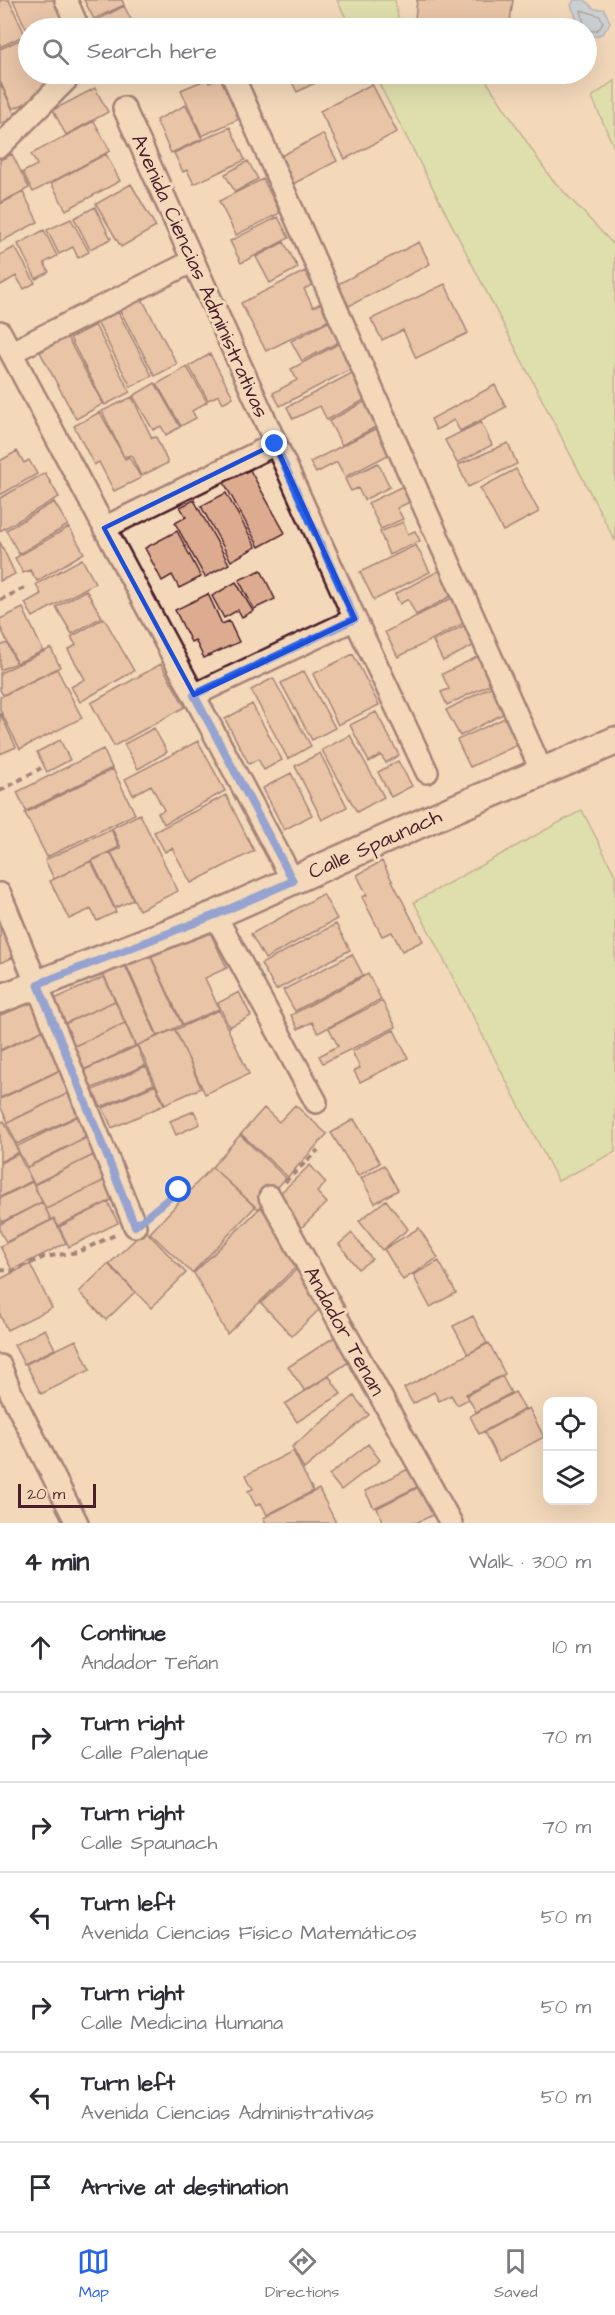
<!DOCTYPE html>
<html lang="en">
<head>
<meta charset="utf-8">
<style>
	:root { --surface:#fff; --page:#f7f7f7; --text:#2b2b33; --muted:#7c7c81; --line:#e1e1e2; --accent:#2563eb }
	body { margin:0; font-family:"Architects Daughter",sans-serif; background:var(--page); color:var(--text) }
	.controls { position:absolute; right:18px; bottom:18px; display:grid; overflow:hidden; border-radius:12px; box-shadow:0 6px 24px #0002 }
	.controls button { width:54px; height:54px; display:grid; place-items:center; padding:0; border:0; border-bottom:2px solid var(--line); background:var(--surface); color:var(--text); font:30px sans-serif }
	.scale { position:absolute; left:18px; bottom:15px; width:78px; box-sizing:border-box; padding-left:6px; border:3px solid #4a1f2b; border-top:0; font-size:16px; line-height:21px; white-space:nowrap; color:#4a1f2b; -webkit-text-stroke:4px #f3d8ba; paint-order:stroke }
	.stop { position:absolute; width:18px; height:18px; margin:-14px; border:4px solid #2563eb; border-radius:50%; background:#fff }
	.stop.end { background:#2563eb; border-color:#fff; box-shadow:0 2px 6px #0008 }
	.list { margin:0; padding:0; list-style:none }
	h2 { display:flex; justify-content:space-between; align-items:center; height:78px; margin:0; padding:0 24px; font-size:26px }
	h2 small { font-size:20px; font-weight:400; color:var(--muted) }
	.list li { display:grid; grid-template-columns:39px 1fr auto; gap:18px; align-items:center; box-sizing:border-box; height:90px; padding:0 24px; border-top:2px solid var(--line) }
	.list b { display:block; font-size:22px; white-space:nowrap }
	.list p { margin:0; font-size:20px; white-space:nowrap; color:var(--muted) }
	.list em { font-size:20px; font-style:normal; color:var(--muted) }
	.icon { flex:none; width:33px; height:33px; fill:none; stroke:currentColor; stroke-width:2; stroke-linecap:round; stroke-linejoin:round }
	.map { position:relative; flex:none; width:615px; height:1523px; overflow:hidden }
	.search { position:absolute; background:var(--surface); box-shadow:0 6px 24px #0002; left:18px; right:18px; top:18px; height:66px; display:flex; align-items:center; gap:15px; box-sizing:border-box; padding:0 21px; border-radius:33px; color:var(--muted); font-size:22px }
	.sheet { height:708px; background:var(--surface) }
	nav { display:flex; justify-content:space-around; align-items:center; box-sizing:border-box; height:84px; border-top:2px solid var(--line); background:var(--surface); font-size:16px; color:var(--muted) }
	nav a { display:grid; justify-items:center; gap:3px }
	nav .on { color:var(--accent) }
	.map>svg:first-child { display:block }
</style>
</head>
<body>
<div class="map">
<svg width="615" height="1523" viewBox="0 0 615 1523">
	<rect width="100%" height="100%" fill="#f3d8ba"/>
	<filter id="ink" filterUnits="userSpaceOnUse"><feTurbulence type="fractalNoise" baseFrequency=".0167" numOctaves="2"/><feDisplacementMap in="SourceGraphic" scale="12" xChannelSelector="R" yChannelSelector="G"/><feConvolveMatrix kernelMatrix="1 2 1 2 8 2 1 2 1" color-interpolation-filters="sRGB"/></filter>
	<g filter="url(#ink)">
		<path fill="#c8e79f" stroke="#898365" stroke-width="1.5" d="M337,0H395L400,28H351Z
			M374,74H468L483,76L550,177L613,244L615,233V541C535,385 453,230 374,74Z
			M615,80V150L592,97Z
			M582,810L615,875V1152L558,1181L414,902Z"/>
		<path fill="#9ac8f5" stroke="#7a84a4" stroke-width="1.5" d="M574,0H585L594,9H604L610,22C605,34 599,37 587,37L586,28H580L571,5Z"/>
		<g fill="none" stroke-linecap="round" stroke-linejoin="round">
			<path stroke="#6a637c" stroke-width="1.5" d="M585,28L581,10L600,16L603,22C601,30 594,32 586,31"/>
		</g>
		<path fill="#ddac90" stroke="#4a1f2b" stroke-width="1.5" d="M0,0H9L25,35L0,47Z
			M13,0H58L71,28H28V33Z
			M84,0H122L124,5L94,19Z
			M417,0H513L509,28H414Z
			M124,6L135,27L98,28L95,21Z
			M28,36V74H45L53,90L13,109L0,81V49Z
			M288,74H312L317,82L297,92Z
			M222,77L241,118L202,136L181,90L207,79L209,83Z
			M0,83L16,117L0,124Z
			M372,84L397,132L345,159L320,111Z
			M95,88L108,112L66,135L53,110Z
			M186,105L202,139L171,153L156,120Z
			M94,121L110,151L33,192L23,172L37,165L31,154Z
			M230,127L245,160L194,184L187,170L183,172L174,153Z
			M323,134L337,161L293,184L279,157Z
			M12,154L29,188L0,203V160Z
			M106,154L120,181L66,210L51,183Z
			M248,161L258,179L235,192L225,174Z
			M263,179L280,213L236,235L219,201Z
			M131,184L156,227L121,247L96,204Z
			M23,192L38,222L0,242V204Z
			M95,207L111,239L90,249L74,218Z
			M278,217L289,238L241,263L230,241Z
			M71,219L89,252L78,258L73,247L59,254L47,230Z
			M44,230L57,256L44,263L49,272L36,279L18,244Z
			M284,242L298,268L270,283L256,257Z
			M419,242L430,264L349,306L338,284Z
			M15,247L35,283L24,289L16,276L1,285L0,283V255Z
			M305,271L312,285L304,289L313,307L321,303L329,320L266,351L241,303Z
			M445,284L468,333L416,358L403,330L382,340L371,319Z
			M140,295L177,364L155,376L118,307Z
			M118,312L152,376L131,387L97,322Z
			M332,320L343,340L302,361L291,341Z
			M95,325L130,392L105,405L70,338Z
			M67,337L103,404L76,419L40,352Z
			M342,342L355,367L280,406L273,393L297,380L291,369Z
			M210,354L233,397L223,403L219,395L208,400L189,366Z
			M187,367L207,402L192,411L196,418L181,426L157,384Z
			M354,372L368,398L327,420L320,406L293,419L287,407Z
			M155,383L180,427L166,435L161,426L153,430L133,396Z
			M495,385L506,407L460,431L454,420L436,430L431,419Z
			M132,397L152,438L156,437L168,463L141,476L131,455L124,457L102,411Z
			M366,401L379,425L342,445L329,421Z
			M100,412L125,459L129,457L141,478L114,491L99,462L94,465L74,426Z
			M481,422L492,445L457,463L445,440Z
			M379,427L392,453L345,477L337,462L316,473L310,462Z
			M508,443L517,464L468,487L458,465Z
			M17,451L24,463L29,460L37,474L0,495V461Z
			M246,463L285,533L259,547L221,477Z
			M378,463L390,487L364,500L358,488L351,491L345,479Z
			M516,469L539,512L503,531L480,488Z
			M45,473L59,497L0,531V498Z
			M407,484L414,500L397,508L403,519L381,529L368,503Z
			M226,493L256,547L231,561L201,506Z
			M194,500L229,564L205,577L175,523L186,517L180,507Z
			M54,502L68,525L19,554L6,530Z
			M403,522L408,534L415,531L420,541L389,555L380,532Z
			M69,527L84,553L37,581L30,570L23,573L15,558Z
			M177,531L201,577L179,588L172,575L162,581L145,548Z
			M0,542L15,574L0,581Z
			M416,545L430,572L374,600L360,572Z
			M82,559L95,583L33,617L25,603L41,594L36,584Z
			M444,568L457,593L416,615L408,599L400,604L395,594Z
			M261,570L275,599L254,609L239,580Z
			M236,582L253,611L242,617L238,610L224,618L212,596Z
			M86,590L102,617L72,634L56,607Z
			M208,594L222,624L229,621L239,642L204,658L195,640L191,642L175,610Z
			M458,595L470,620L398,657L385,632Z
			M23,608L43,651L17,663L0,626V619Z
			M104,618L134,671L80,702L71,687L85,679L68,650L76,645L71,637Z
			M469,623L479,643L443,661L433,641Z
			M7,643L16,663L0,670V646Z
			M51,648L60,667L3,695L0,690V673Z
			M353,654L379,705L338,725L313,674Z
			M483,654L497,681L447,705L441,692L449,689L442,674Z
			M161,664L185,707L114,746L91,703Z
			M57,669L82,718L20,749L0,710V697Z
			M304,671L335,728L312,740L281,683Z
			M273,678L311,746L288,759L251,690Z
			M498,683L511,710L460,736L446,710Z
			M252,704L282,760L264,770L258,759L249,764L225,719Z
			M376,712L399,755L386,763L381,755L369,762L350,725Z
			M0,713L16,747L0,754Z
			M511,715L524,742L470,767L457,740Z
			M154,728L167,752L138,769L124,744Z
			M350,735L384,797L357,812L322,750Z
			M60,740L70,760L47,772L37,752Z
			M198,741L225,791L164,824L158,813L164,810L151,785L133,795L125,779Z
			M103,749L112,768L26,811L17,792Z
			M320,753L347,807L322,820L295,766Z
			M398,761L412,786L391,797L378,772Z
			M113,769L135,814L47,857L25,813Z
			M291,773L312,815L284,830L263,788Z
			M226,795L254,851L191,883L172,848L165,852L154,832Z
			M140,814L178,891L139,910L111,852L121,848L112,828Z
			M111,829L119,847L54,879L45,860Z
			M110,852L133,900L115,908L92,861Z
			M91,861L116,912L97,921L91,909L69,919L50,881Z
			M382,861L423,941L402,951L392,932L382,936L362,897L367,895L357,875Z
			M323,894L337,919L265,959L251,934Z
			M0,921L16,956L0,963Z
			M336,924L350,950L276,990L261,964Z
			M208,928L227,968L205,978L219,1009L183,1025L151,956Z
			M148,951L182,1025L158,1036L125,962Z
			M352,954L363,975L295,1011L283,990Z
			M123,961L157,1036L136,1046L102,971Z
			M368,974L381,999L318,1033L312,1022L298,1029L291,1015Z
			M104,977L115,1001L61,1025L50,1001Z
			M239,992L251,1016L229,1027L218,1003Z
			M31,1001L44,1030L0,1050V1015Z
			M115,1001L125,1023L70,1048L60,1026Z
			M382,1001L396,1027L323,1063L319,1056L338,1046L329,1028Z
			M219,1010L249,1074L205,1094L175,1030Z
			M125,1023L135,1046L79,1072L68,1049Z
			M175,1029L201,1088L165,1104L138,1045Z
			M44,1030L62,1069L0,1098V1051Z
			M394,1030L408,1058L360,1082L354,1071L360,1068L352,1051Z
			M137,1046L145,1065L86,1091L78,1073Z
			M146,1066L154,1084L101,1107L93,1090Z
			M63,1069L73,1091L8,1122L0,1106V1099Z
			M155,1085L164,1105L112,1128L103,1108Z
			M71,1092L81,1114L17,1144L7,1123Z
			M295,1105L327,1134L288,1177L241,1134L264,1108L279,1122Z
			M194,1111L200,1124L176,1135L170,1121Z
			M78,1116L88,1136L27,1167L16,1147Z
			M354,1119L380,1163L358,1176L331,1133Z
			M4,1121L19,1152L0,1162V1123Z
			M240,1135L286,1178L258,1209L212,1167Z
			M88,1137L96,1154L34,1184L26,1168Z
			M18,1154L32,1181L0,1197V1163Z
			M93,1155L105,1180L46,1209L34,1185Z
			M310,1165L326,1183L317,1192L327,1203L301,1228L274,1199Z
			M384,1165L398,1190L375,1203L361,1178Z
			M212,1167L255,1207L192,1273L150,1233Z
			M105,1180L114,1199L58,1226L54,1218L51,1220L46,1209Z
			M32,1182L42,1202L2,1222L0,1217V1198Z
			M386,1200L408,1229L382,1250L359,1221Z
			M42,1202L51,1220L6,1242L0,1231V1224Z
			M108,1202L118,1223L69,1247L59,1227Z
			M261,1207L298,1265L227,1334L194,1273Z
			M54,1219L66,1243L12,1270L0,1246Z
			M419,1228L438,1258L403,1280L384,1249Z
			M145,1230L186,1273L151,1308L109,1264Z
			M352,1233L372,1259L358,1269L339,1244Z
			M439,1261L456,1293L430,1307L413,1275Z
			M30,1264L52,1308L7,1330L0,1315V1279Z
			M108,1264L135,1292L106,1320L79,1292Z
			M297,1269L327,1302L292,1336L261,1303Z
			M473,1316L487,1343L468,1354L453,1326Z
			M45,1329L55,1349L24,1364L14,1345Z
			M339,1334L355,1358L305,1391L288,1367Z
			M76,1340L90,1370L41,1394L26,1364Z
			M489,1343L505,1374L466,1394L469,1399L457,1405L451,1395L439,1401L434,1392L413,1404L404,1388Z
			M329,1376L341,1394L297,1422L285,1404Z
			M502,1376L511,1393L476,1412L467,1395Z
			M515,1392L525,1409L479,1434L470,1416Z
			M354,1396L369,1415L304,1469L292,1447Z
			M529,1408L544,1437L499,1461L484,1432Z
			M368,1444L380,1460L341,1490L329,1475Z
			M293,1451L313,1491L267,1515L261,1503L256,1506L248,1491L253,1489L246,1475Z
			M412,1467L421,1485L374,1508L365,1491Z
			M423,1485L437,1513L416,1523H384L377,1508Z
			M319,1489L336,1523H266L263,1518Z"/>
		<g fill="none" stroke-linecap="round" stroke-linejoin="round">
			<g stroke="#4a1f2b" stroke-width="26">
				<path id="minor" d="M66,0L78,28
					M232,74L542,772
					M124,108L355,619L427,772
					M0,146L72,74
					M0,332L293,881
					M12,352L193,261
					M104,528L275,444
					M194,695L355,619
					M0,894L135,1226
					M215,915L316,1102
					M270,1197L451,1523
					M0,1366L11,1393L77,1523"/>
			</g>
			<g stroke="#4a1f2b" stroke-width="32">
				<path id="tertiary" d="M0,999L215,915L435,817L615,741"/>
			</g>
			<path stroke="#4a1f2b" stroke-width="4" stroke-dasharray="6 4.5" stroke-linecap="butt" d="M0,600L26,587
				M0,791L41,768
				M285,1182L318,1150
				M152,1212L179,1190
				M0,1270L13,1271L44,1257L78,1252L115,1235"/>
			<use href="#minor" stroke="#f3d8ba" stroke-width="21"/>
			<use href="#tertiary" stroke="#f3d8ba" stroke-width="27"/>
		</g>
	</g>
	<g fill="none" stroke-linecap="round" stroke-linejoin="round" filter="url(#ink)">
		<path stroke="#2563eb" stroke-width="8" d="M179,1190L135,1226L38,984L215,915L293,881L194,695L355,619L275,444"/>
	</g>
	<path d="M0 0H615V1523H0ZM275,444L355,619L194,695L104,528Z" fill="#f3d8ba" fill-opacity=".55" fill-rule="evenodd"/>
	<path fill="none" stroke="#1d4ed8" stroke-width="4.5" stroke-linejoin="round" d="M275,444L355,619L194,695L104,528Z"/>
	<g text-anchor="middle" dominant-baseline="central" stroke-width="6" stroke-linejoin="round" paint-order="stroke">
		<g font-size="21" fill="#4a1f2b" stroke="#f3d8ba">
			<text transform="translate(200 276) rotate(66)">Avenida Ciencias Administrativas</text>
			<text transform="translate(375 844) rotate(-24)">Calle Spaunach</text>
			<text transform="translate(344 1331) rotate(61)">Andador Tenan</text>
		</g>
	</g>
</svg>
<div class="controls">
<button><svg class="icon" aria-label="locate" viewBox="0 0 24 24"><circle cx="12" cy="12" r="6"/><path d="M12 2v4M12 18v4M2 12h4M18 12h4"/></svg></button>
<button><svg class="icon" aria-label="layers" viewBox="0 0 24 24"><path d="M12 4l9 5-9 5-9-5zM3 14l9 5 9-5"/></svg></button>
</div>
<div class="scale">20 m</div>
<div class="stop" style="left:179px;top:1190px"></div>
<div class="stop end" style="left:275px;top:444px"></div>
<div class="search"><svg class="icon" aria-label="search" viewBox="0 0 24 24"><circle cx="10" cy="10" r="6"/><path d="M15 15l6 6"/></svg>Search here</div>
</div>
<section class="sheet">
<h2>4 min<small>Walk · 300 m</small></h2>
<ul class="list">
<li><svg class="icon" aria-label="ahead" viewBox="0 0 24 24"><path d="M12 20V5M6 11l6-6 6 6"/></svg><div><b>Continue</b><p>Andador Teñan</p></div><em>10 m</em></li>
<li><svg class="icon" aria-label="right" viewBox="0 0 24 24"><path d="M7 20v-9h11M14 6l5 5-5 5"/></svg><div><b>Turn right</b><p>Calle Palenque</p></div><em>70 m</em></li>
<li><svg class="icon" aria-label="right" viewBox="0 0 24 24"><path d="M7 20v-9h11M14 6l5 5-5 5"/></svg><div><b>Turn right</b><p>Calle Spaunach</p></div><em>70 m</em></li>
<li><svg class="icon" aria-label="left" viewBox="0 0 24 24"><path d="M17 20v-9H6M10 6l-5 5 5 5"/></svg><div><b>Turn left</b><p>Avenida Ciencias Físico Matemáticos</p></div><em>50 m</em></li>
<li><svg class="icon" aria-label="right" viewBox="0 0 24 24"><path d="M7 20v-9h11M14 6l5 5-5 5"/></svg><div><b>Turn right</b><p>Calle Medicina Humana</p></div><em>50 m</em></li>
<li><svg class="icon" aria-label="left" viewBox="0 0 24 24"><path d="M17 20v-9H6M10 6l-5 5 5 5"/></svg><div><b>Turn left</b><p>Avenida Ciencias Administrativas</p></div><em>50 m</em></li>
<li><svg class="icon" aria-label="arrive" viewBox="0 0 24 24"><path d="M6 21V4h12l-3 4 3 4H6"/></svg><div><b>Arrive at destination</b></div></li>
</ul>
</section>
<nav>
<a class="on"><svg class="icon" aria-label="map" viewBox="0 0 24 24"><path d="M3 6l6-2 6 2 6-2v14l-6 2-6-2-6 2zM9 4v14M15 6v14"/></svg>Map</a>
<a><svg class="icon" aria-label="directions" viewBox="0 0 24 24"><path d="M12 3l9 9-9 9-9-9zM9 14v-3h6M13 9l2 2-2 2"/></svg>Directions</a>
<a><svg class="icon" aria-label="saved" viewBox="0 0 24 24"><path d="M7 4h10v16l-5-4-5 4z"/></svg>Saved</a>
</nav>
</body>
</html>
